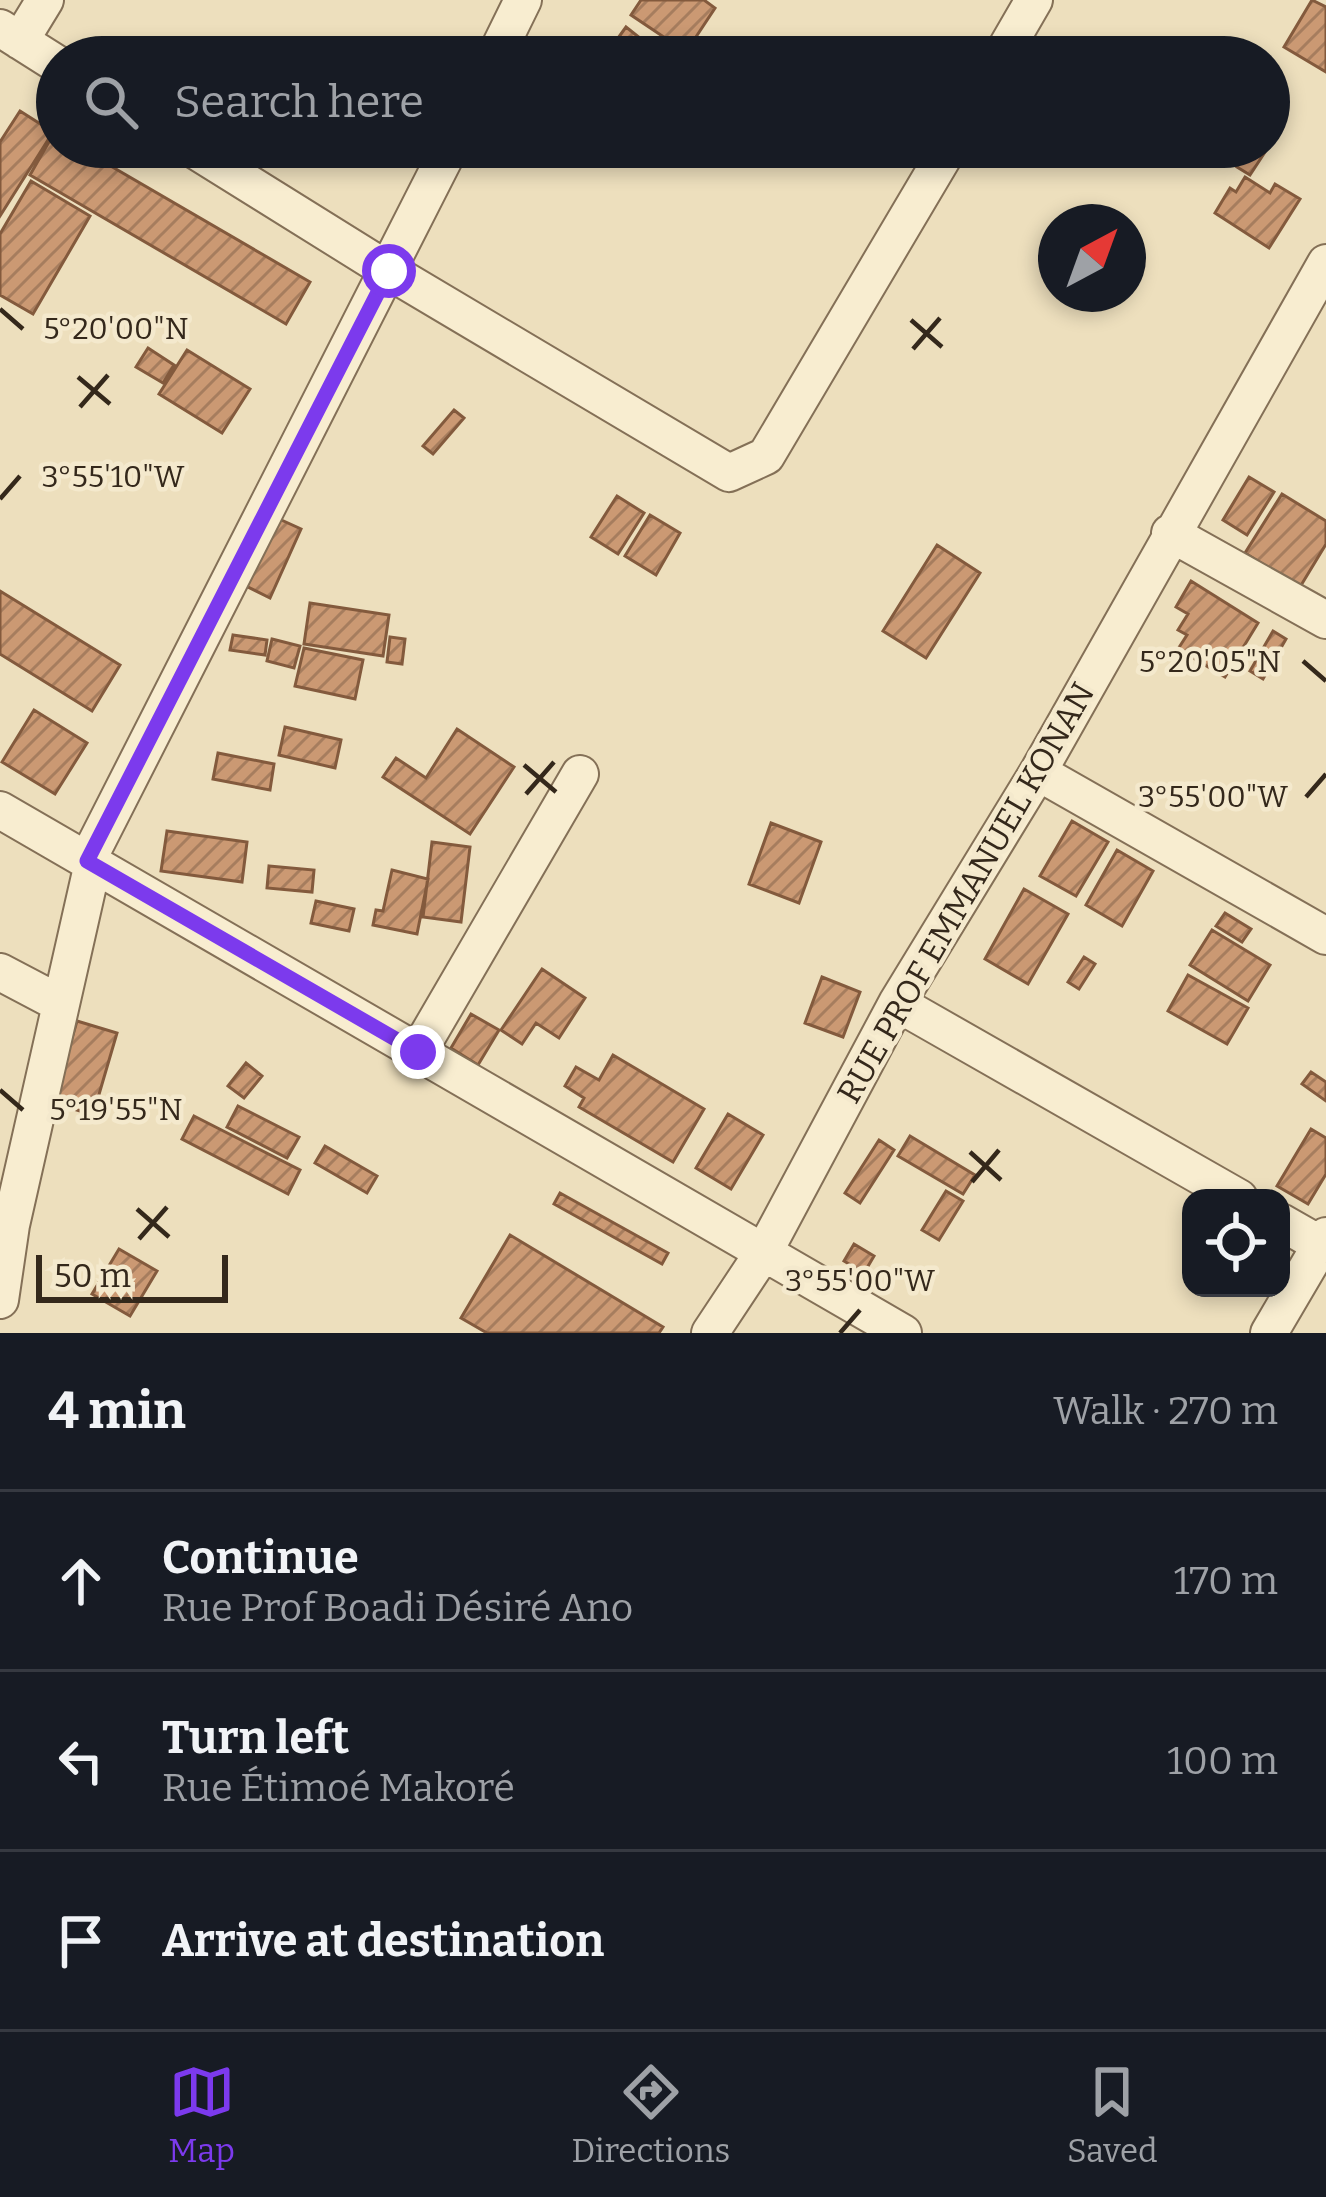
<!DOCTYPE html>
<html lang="en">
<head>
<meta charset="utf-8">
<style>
	:root { --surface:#171b24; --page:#20242c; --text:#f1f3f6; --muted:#9ea1a6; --line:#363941; --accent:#7c3aed }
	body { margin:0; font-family:Bitter,serif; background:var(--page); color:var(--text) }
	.controls { position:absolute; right:36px; bottom:36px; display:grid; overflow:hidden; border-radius:24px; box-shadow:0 6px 18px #0003 }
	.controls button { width:108px; height:108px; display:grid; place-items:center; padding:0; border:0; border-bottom:3px solid var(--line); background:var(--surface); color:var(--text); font:60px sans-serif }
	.compass { position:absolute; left:1038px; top:204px; width:108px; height:108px; border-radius:50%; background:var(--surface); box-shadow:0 6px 18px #0003; rotate:41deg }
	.scale { position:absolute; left:36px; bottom:30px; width:192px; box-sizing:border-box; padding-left:12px; border:6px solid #34281b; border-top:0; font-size:33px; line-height:42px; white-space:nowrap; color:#34281b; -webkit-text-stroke:9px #f4e9cd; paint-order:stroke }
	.stop { position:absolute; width:36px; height:36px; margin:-27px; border:9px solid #7c3aed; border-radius:50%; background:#fff }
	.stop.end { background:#7c3aed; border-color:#fff; box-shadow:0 3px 12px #0008 }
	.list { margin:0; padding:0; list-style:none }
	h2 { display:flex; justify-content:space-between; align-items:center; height:156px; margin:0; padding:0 48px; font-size:51px }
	h2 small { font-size:39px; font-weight:400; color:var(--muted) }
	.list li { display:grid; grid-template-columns:78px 1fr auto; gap:36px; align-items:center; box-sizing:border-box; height:180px; padding:0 48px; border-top:3px solid var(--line) }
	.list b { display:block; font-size:45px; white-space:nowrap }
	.list p { margin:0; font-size:39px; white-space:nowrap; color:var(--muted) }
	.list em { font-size:39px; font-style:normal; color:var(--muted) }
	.icon { flex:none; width:66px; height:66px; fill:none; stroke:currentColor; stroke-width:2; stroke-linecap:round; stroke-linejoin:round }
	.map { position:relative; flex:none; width:1326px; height:1333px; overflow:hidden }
	.search { position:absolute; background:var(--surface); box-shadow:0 6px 18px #0003; left:36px; right:36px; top:36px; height:132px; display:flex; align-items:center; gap:30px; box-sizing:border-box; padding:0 42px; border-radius:66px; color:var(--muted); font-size:45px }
	.sheet { height:696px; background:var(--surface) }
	nav { display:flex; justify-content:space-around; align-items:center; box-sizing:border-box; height:168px; border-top:3px solid var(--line); background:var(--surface); font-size:33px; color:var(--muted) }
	nav a { display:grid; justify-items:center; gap:6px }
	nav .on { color:var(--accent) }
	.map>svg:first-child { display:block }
</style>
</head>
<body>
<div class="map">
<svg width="1326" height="1333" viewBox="0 0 1326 1333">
	<defs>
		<pattern id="building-hatch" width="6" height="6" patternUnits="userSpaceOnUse" patternTransform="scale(3)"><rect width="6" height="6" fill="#cb9973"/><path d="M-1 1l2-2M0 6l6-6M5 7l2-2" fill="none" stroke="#a67d5e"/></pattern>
	</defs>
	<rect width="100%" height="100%" fill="#eddfbd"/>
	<path fill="url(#building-hatch)" stroke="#835a3d" stroke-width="3" d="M641,0H704L715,8L686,52L631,15Z
		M1312,0L1326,7V72L1284,47Z
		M626,27L640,38L627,57H615L608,52Z
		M20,111L53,132L0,216V142Z
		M54,133L57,147H78L310,282L286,324L30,175Z
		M1250,147L1267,149L1250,175L1237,167Z
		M1245,177L1270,193L1275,184L1300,199L1269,248L1215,213L1230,188L1236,192Z
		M31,181L90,216L33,314L0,295V234Z
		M148,348L174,365L163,383L136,367Z
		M187,350L250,389L222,433L159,394Z
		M454,410L464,418L433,454L423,446Z
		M1249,477L1274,492L1247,535L1223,520Z
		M1282,494L1326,521V544L1300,587L1245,553Z
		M617,496L644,513L618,554L591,537Z
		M650,515L680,533L656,575L625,556Z
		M277,518L301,529L270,598L246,586Z
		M937,545L980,573L926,658L883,631Z
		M1191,581L1258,623L1225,677L1178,649L1187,635L1178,630L1188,614L1176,607Z
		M0,591L120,665L92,711L0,654Z
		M310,603L389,615L383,656L304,644Z
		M1273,631L1286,639L1263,679L1250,671Z
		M233,635L267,640L265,655L230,650Z
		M390,637L405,639L402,664L387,662Z
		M272,639L300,646L294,668L267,661Z
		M304,648L363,660L355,699L295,686Z
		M34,710L87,743L55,794L2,762Z
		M285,727L341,740L335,768L279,755Z
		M457,729L514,767L470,834L383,777L396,758L426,778Z
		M218,753L274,764L270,790L213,779Z
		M1072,821L1108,842L1076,896L1040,876Z
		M771,823L821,842L799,903L749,884Z
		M167,831L247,842L242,882L161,871Z
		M432,842L470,847L461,922L423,917Z
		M1117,850L1153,871L1122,926L1086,905Z
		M269,866L314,870L312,892L267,888Z
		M392,870L428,879L417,934L373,925L376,910L383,911Z
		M1024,889L1068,914L1028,984L985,959Z
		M316,901L354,909L349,931L311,923Z
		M1225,913L1251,929L1242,942L1216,926Z
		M1212,930L1270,965L1248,1001L1190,965Z
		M1084,957L1095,964L1079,989L1068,982Z
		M542,969L585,998L559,1038L536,1023L522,1044L501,1030Z
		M1188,975L1248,1008L1227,1044L1168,1011Z
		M822,977L860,992L843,1037L805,1023Z
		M471,1014L499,1030L478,1065L451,1048Z
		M77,1021L117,1033L93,1115L53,1103Z
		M613,1055L704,1109L673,1162L579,1107L584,1098L565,1086L576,1067L599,1080Z
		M246,1063L262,1076L244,1098L228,1086Z
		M1311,1072L1326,1082V1101L1302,1084Z
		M238,1106L299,1137L287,1158L227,1127Z
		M728,1114L763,1135L731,1189L696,1168Z
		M194,1116L300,1170L288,1194L182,1139Z
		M1311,1129L1326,1138V1174L1308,1204L1277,1186Z
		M910,1136L975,1175L963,1194L898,1156Z
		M879,1140L894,1150L860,1203L845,1193Z
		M325,1146L377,1176L367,1193L315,1163Z
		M946,1191L963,1201L939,1240L922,1230Z
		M560,1193L668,1253L662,1264L554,1204Z
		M510,1235L663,1327L659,1333H487L461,1318Z
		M854,1244L874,1256L864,1273L844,1261Z
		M119,1249L157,1271L130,1316L92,1294Z"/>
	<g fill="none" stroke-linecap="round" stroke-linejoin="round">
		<g stroke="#847057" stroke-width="40">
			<path id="minor" d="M0,28L57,64
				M20,41L45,0
				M495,57L523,0
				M1001,57L1034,0
				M190,147L389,271L729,473L766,456L949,147
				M1170,533L1326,620
				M1038,772L1326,936
				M0,810L903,1333
				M87,861L450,147
				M0,972L59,1003
				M897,1003L1239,1198
				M418,1052L580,774
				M1281,1222L1321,1245
				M0,1300L11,1225L93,863
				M710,1333L765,1250L897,1003L1038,772L1326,263
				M1269,1333L1326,1236"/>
		</g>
		<use href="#minor" stroke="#f8edd0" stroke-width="36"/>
	</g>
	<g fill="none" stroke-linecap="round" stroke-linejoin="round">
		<path stroke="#7c3aed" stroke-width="15" d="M389,271L87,861L418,1052"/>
	</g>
	<path fill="none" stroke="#34281b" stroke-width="4.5" d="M0,309L23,329M911,320L942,347M913,349L940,318M78,377L110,404M80,407L108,375M0,499L20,476M1303,661L1326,681M524,765L556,792M526,794L554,762M1306,797L1326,774M0,1090L23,1110M970,1152L1001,1180M972,1182L999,1150M137,1209L169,1237M139,1239L167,1207M840,1333L860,1310"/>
	<g text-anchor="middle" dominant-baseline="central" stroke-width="9" stroke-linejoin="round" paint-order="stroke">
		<g font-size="33" fill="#34281b" stroke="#f4e9cd">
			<text transform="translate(966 893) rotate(-60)">RUE PROF EMMANUEL KONAN</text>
		</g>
	</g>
	<g font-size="30" text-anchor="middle" fill="#34281b" stroke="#f4e9cd" stroke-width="9" stroke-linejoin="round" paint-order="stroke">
		<text x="116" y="339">5°20'00"N</text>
		<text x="113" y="487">3°55'10"W</text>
		<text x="1210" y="672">5°20'05"N</text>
		<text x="1213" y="807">3°55'00"W</text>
		<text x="116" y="1120">5°19'55"N</text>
		<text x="860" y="1291">3°55'00"W</text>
	</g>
</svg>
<div class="controls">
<button><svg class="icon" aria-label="locate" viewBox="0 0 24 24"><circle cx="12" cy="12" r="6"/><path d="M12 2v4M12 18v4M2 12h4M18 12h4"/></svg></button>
</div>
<svg class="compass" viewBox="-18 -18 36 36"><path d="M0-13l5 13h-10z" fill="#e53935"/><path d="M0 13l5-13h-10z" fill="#9ea1a6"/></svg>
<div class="scale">50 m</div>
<div class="stop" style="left:389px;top:271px"></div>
<div class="stop end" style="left:418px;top:1052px"></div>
<div class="search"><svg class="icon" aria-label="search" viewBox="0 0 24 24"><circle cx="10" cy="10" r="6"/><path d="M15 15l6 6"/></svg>Search here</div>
</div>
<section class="sheet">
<h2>4 min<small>Walk · 270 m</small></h2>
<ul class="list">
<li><svg class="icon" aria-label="ahead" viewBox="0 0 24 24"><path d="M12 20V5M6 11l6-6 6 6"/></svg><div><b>Continue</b><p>Rue Prof Boadi Désiré Ano</p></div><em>170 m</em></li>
<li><svg class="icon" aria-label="left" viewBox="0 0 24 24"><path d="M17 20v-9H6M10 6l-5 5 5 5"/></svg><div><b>Turn left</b><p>Rue Étimoé Makoré</p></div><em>100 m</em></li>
<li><svg class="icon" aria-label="arrive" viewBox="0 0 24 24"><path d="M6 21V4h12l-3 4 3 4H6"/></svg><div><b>Arrive at destination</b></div></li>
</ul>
</section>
<nav>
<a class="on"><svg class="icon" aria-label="map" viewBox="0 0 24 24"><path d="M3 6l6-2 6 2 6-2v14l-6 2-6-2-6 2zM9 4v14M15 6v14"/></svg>Map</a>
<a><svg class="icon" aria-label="directions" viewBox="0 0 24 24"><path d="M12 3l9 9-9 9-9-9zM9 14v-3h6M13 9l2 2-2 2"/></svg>Directions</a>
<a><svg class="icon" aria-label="saved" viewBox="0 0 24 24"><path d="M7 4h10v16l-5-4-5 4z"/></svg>Saved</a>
</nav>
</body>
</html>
